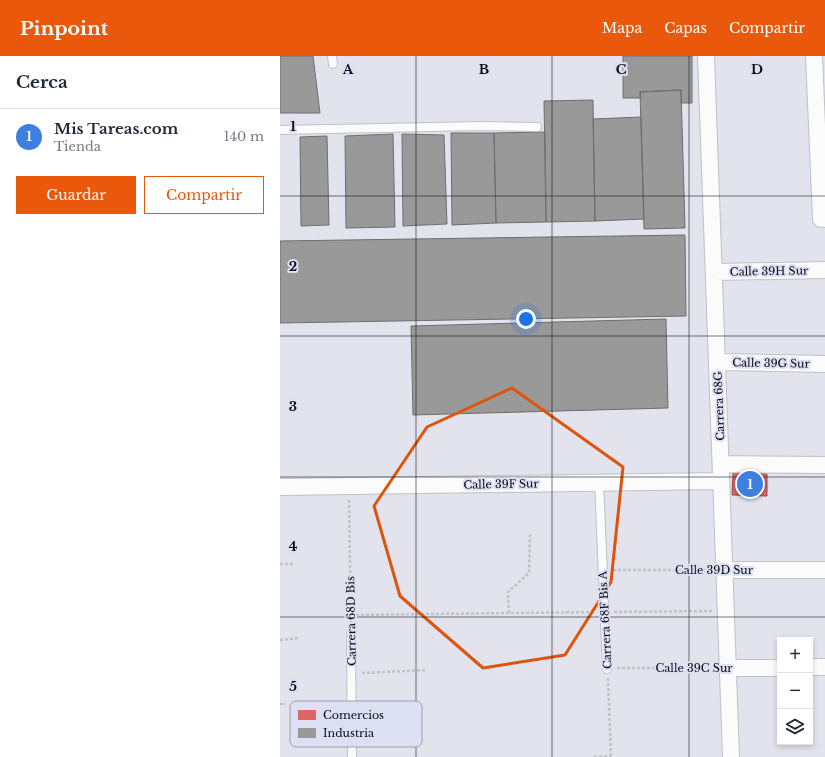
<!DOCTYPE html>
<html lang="es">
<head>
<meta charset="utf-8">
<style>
	:root { --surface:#fff; --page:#f2f2f3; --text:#1f2937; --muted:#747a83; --line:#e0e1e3; --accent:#ea580c }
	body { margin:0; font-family:"Libre Baskerville",serif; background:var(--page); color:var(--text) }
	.controls { position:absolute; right:12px; bottom:12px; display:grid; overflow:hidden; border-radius:0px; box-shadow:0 2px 6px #0003 }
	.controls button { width:36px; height:36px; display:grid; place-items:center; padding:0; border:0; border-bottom:1px solid var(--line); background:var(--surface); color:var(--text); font:20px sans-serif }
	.you { position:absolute; left:246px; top:263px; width:14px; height:14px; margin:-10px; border:3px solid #fff; border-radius:50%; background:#1a73e8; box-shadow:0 0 0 6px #1a73e833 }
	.badge { display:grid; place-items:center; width:26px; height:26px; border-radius:50%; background:var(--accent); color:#fff; font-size:13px; font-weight:700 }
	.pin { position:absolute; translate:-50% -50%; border:2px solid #fff; box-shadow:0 1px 4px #0006 }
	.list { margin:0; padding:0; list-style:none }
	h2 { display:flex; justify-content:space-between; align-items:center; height:52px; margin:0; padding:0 16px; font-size:17px }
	h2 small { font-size:13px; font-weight:400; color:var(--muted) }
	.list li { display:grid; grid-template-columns:26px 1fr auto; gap:12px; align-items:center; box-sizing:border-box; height:56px; padding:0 16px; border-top:1px solid var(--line) }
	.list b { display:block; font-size:15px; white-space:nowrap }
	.list p { margin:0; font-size:13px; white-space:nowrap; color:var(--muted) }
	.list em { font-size:13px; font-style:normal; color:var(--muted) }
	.actions { display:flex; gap:8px; padding:12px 16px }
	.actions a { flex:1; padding:9px 0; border:1px solid var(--accent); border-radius:0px; text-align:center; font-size:14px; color:var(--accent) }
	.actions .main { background:var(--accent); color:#fff }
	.icon { flex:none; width:22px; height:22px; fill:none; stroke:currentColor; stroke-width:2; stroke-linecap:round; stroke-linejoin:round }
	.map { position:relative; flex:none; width:545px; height:701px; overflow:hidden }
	header { display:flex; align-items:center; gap:24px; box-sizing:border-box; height:56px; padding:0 20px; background:var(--accent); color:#fff }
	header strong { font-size:19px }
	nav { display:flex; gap:22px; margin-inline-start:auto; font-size:14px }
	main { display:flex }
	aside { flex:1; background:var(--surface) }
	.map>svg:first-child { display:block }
</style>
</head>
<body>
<header>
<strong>Pinpoint</strong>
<nav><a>Mapa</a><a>Capas</a><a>Compartir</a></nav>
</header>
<main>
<aside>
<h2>Cerca<small></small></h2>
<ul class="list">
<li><span class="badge" style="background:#3f7fe0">1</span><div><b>Mis Tareas.com</b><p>Tienda</p></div><em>140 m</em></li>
</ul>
<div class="actions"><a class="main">Guardar</a><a>Compartir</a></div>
</aside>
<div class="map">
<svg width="545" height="701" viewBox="0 0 545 701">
	<rect width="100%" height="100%" fill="#e2e3ed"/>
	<path fill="#e06666" stroke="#a04b4c" d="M453,417L487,418V440L452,439Z"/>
	<path fill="#999" stroke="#6e6e70" d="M0,0H33L40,57H0Z
		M343,0H412V47H401V34L360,36L361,42H343Z
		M401,34L405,172L364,173L360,36Z
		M313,44L315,165L266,166L264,45Z
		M361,61L364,163L315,165L313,63Z
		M265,76L266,166L216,167L214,77Z
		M171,77H214L216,167L172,169Z
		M113,78L115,171L66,172L65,80Z
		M122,78L164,79L167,168L123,170Z
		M47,80L49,169L21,170L20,81Z
		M405,179L406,260L0,267V185Z
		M386,263L388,352L133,359L131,270Z"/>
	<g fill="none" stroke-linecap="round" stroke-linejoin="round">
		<g stroke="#bfc0c8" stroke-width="10">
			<path id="service" d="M52,0L53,8
				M0,74L201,70L257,71
				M319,426L327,613
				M71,577L72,701"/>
		</g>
		<g stroke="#bfc0c8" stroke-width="18">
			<path id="minor" d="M426,0L451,701
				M534,0L541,163H545
				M434,216L545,214
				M437,306L545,308
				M441,408L545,409
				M0,431L441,425
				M444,514H545
				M530,611H545
				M447,612H500"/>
		</g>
		<path stroke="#c2c3c7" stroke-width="2.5" stroke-dasharray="3 2" stroke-linecap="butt" d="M69,444L71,567
			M0,508H13
			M333,514H430
			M334,556L433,555
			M229,557L228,536L249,517L250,476
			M71,559L315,556
			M0,584L19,582
			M337,612H434
			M82,617L147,614
			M328,622L331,701
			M0,648H6
			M314,701L331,700"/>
		<use href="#service" stroke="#fbfbfc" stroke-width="8"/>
		<use href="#minor" stroke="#fbfbfc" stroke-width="16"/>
	</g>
	<path fill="none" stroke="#dd550c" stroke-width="3" stroke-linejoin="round" d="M232,332L343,411L331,526L285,599L203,612L120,540L94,450L147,371Z"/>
	<path fill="none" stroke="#0a0b11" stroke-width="1" stroke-opacity="0.55" d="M136,0V701M272,0V701M409,0V701M0,140H545M0,280H545M0,421H545M0,561H545"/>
	<g text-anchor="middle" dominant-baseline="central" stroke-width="4" stroke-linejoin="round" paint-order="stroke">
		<g font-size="11" fill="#0a0b11" stroke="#dddff2">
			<text transform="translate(489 215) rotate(-1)">Calle 39H Sur</text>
			<text transform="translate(491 307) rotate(1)">Calle 39G Sur</text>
			<text transform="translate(439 350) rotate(-92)">Carrera 68G</text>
			<text transform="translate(221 428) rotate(-1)">Calle 39F Sur</text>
			<text x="434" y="514">Calle 39D Sur</text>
			<text transform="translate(325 564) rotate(-93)">Carrera 68F Bis A</text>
			<text transform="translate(71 565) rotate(-91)">Carrera 68D Bis</text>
			<text x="414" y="612">Calle 39C Sur</text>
		</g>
	</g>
	<rect x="10" y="645" width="132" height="46" rx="6" fill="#dddff2" stroke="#9e9fae" stroke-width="1"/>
	<rect x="18" y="654" width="18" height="10" fill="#e06666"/>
	<rect x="18" y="672" width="18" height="10" fill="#999"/>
	<g font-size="11" fill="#0a0b11">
		<text x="43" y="663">Comercios</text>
		<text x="43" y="681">Industria</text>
	</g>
	<g font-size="13" text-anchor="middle" font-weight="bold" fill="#0a0b11" stroke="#dddff2" stroke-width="4" stroke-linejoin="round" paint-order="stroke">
		<text x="68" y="18">A</text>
		<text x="204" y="18">B</text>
		<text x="341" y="18">C</text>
		<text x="477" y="18">D</text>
		<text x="13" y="75">1</text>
		<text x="13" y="215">2</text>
		<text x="13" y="355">3</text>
		<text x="13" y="495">4</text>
		<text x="13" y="635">5</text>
	</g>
</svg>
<div class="controls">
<button>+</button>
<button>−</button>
<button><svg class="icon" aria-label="layers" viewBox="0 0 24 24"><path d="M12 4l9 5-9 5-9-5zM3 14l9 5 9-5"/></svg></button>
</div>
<div class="you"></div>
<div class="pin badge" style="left:470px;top:428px;background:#3f7fe0">1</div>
</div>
</main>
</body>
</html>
